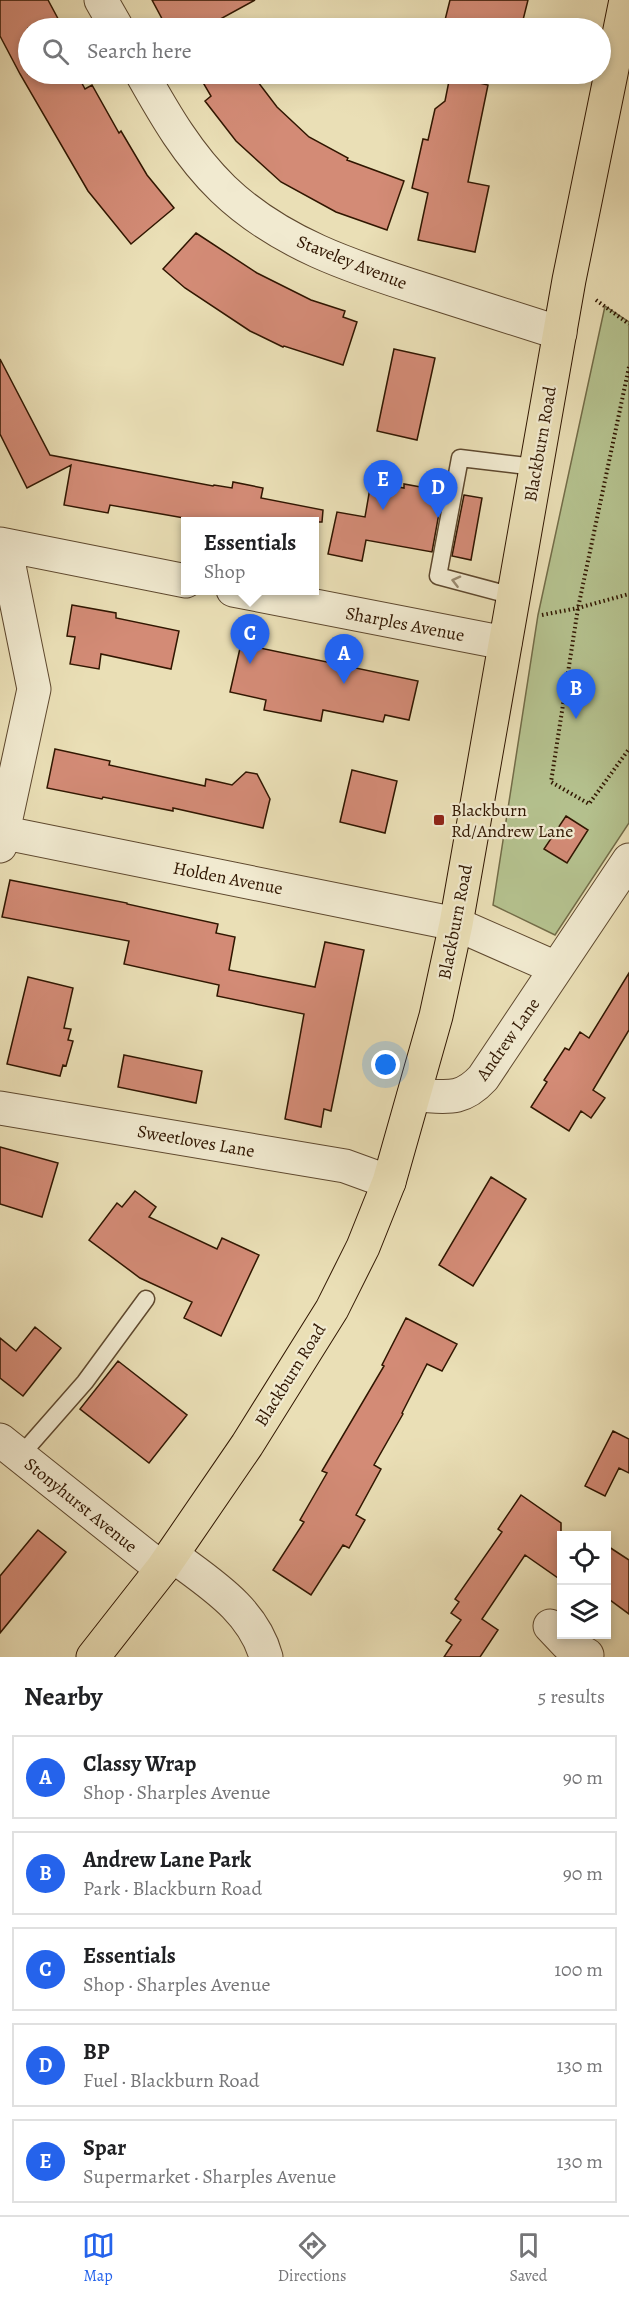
<!DOCTYPE html>
<html lang="en">
<head>
<meta charset="utf-8">
<style>
	:root { --surface:#fff; --page:#f6f6f6; --text:#202124; --muted:#757577; --line:#e0e0e0; --accent:#2563eb }
	body { margin:0; font-family:Alegreya,serif; background:var(--page); color:var(--text) }
	.controls { position:absolute; right:18px; bottom:18px; display:grid; overflow:hidden; border-radius:0px; box-shadow:0 3px 9px #0003 }
	.controls button { width:54px; height:54px; display:grid; place-items:center; padding:0; border:0; border-bottom:2px solid var(--line); background:var(--surface); color:var(--text); font:30px sans-serif }
	.you { position:absolute; left:386px; top:1065px; width:21px; height:21px; margin:-15px; border:4px solid #fff; border-radius:50%; background:#1a73e8; box-shadow:0 0 0 9px #1a73e833 }
	.badge { display:grid; place-items:center; width:39px; height:39px; border-radius:50%; background:var(--accent); color:#fff; font-size:20px; font-weight:700 }
	.pin { position:absolute; translate:-50% -50px; filter:drop-shadow(0 2px 3px #0008) }
	.pin::after { content:''; position:absolute; top:32px; width:21px; height:18px; background:inherit; clip-path:polygon(0 0,100% 0,50% 100%) }
	.popup { position:absolute; left:181px; top:517px; width:138px; height:78px; box-sizing:border-box; display:grid; place-content:center; border-radius:0px; background:var(--surface); filter:drop-shadow(0 2px 4px #0005); font-size:20px; white-space:nowrap; color:var(--muted) }
	.popup b { font-size:22px; color:var(--text) }
	.popup::after { content:''; position:absolute; left:50%; top:100%; margin-left:-12px; border:12px solid transparent; border-top-color:var(--surface) }
	.list { margin:0; padding:0; list-style:none }
	h2 { display:flex; justify-content:space-between; align-items:center; height:78px; margin:0; padding:0 24px; font-size:26px }
	h2 small { font-size:20px; font-weight:400; color:var(--muted) }
	.list li { display:grid; grid-template-columns:39px 1fr auto; gap:18px; align-items:center; box-sizing:border-box; height:84px; margin:0 12px 12px; padding:0 12px; border:2px solid var(--line); border-radius:0px }
	.list b { display:block; font-size:22px; white-space:nowrap }
	.list p { margin:0; font-size:20px; white-space:nowrap; color:var(--muted) }
	.list em { font-size:20px; font-style:normal; color:var(--muted) }
	.icon { flex:none; width:33px; height:33px; fill:none; stroke:currentColor; stroke-width:2; stroke-linecap:round; stroke-linejoin:round }
	.map { position:relative; flex:none; width:629px; height:1657px; overflow:hidden }
	.search { position:absolute; background:var(--surface); box-shadow:0 3px 9px #0003; left:18px; right:18px; top:18px; height:66px; display:flex; align-items:center; gap:15px; box-sizing:border-box; padding:0 21px; border-radius:33px; color:var(--muted); font-size:22px }
	.sheet { height:558px; background:var(--surface) }
	nav { display:flex; justify-content:space-around; align-items:center; box-sizing:border-box; height:84px; border-top:2px solid var(--line); background:var(--surface); font-size:16px; color:var(--muted) }
	nav a { display:grid; justify-items:center; gap:3px }
	nav .on { color:var(--accent) }
	.map>svg:first-child { display:block }
</style>
</head>
<body>
<div class="map">
<svg width="629" height="1657" viewBox="0 0 629 1657">
	<rect width="100%" height="100%" fill="#eadfb6"/>
	<filter id="stains"><feTurbulence type="fractalNoise" baseFrequency=".00333" numOctaves="4"/><feColorMatrix values="0 0 0 0 .2 0 0 0 0 .09 0 0 0 0 .02 0 0 0 .5 -.17"/></filter>
	<radialGradient id="worn" r=".72"><stop offset=".6" stop-color="#630" stop-opacity="0"/><stop offset="1" stop-color="#630" stop-opacity=".3"/></radialGradient>
	<path fill="#b5c28f" stroke="#726c48" stroke-width="1.5" d="M605,306L629,322V823L555,935L493,905L538,615Z"/>
	<path fill="#d38b76" stroke="#301600" stroke-width="1.5" d="M0,0H48L63,28H28V74H77L85,89L92,85L119,133L121,131L147,175L174,208L131,244L88,191L20,74L0,36Z
		M152,0H255L204,28H167Z
		M450,0H528L521,28H443Z
		M198,74H252L277,107L309,137L348,158L347,160L404,181L387,230L336,212L281,182L236,141L205,101L211,96Z
		M450,76L488,85L468,182L489,186L475,252L418,240L428,193L412,188L423,139L428,140L435,109L445,101Z
		M196,233L257,273L311,300L345,311L343,317L357,322L343,365L284,346L283,347L250,331L185,288L163,269Z
		M394,349L435,358L417,440L377,431Z
		M0,359L50,455L213,486L214,485L232,488L233,482L263,488L261,498L323,510L322,522H207L110,505L108,513L64,505L71,465L27,488L0,434Z
		M371,482L404,488V484L443,491L432,552L366,540L362,561L328,554L337,512L365,517Z
		M464,495L482,498L471,560L452,556Z
		M72,605L116,613V618L179,631L171,669L101,654L99,669L70,664L75,637L67,636Z
		M241,644L418,681L409,720L385,715L383,722L323,710L321,721L264,710L266,700L230,692Z
		M55,749L110,761L109,765L205,786L206,779L232,785L246,772L257,774L270,799L263,828L173,808V811L103,797L102,799L47,788Z
		M352,770L397,781L385,833L340,822Z
		M566,816L588,830L567,863L544,849Z
		M10,880L127,903V904L218,924L216,933L235,937L229,970L315,987L325,942L364,950L331,1111L324,1109L321,1127L285,1119L304,1014L217,996L219,985L124,964L129,941L2,917Z
		M629,973V1030L593,1090L605,1098L591,1118L581,1111L569,1131L531,1107L547,1082L544,1080L565,1048L569,1050L580,1032L589,1038Z
		M28,977L73,988L64,1028L71,1029L68,1040L73,1041L66,1066L63,1065L60,1076L7,1064Z
		M124,1055L202,1071L196,1103L118,1087Z
		M0,1147L58,1163L42,1217L0,1204Z
		M491,1177L526,1199L473,1286L439,1265Z
		M135,1191L156,1207L149,1217L217,1249L222,1238L259,1255L221,1336L184,1318L192,1302L140,1278L89,1240L117,1203L122,1207Z
		M406,1318L457,1344L442,1371L427,1364L402,1413L403,1414L374,1465L381,1469L356,1515L365,1520L349,1548L343,1545L311,1595L273,1570L304,1522L300,1520L327,1473L322,1471L384,1366L382,1365Z
		M35,1327L61,1348L23,1396L0,1378V1338L16,1351Z
		M118,1361L187,1415L149,1463L80,1409Z
		M613,1431L629,1439V1473L619,1468L605,1496L585,1486Z
		M521,1495L561,1523V1580L525,1555L482,1619L498,1630L480,1657H444L452,1645L446,1641L461,1620L451,1613L459,1602L455,1599L502,1532L498,1529Z
		M38,1530L66,1552L0,1633V1576Z
		M606,1545L629,1560V1614L606,1597Z"/>
	<g fill="none" stroke-linecap="round" stroke-linejoin="round">
		<g stroke="#5e482e" stroke-width="19">
			<path id="service" d="M513,596L438,576L460,458L535,467
				M20,1456L85,1382L146,1299"/>
		</g>
		<g stroke="#5e482e" stroke-width="35">
			<path id="minor" d="M101,0L117,28
				M142,74C165,115 188,155 223,189C279,243 352,267 425,290C470,304 515,319 560,333
				M0,544L186,581
				M233,590L505,643
				M0,832L456,924L556,968
				M0,846L34,689L5,546
				M414,1095C444,1096 460,1103 483,1078L629,860
				M0,1108L345,1166L389,1182
				M0,1440L162,1569
				M172,1555C209,1583 253,1609 266,1657
				M550,1626L567,1644L587,1655"/>
		</g>
		<g stroke="#301600" stroke-width="35">
			<path id="trunk" d="M93,1657L162,1569L247,1445L332,1309L363,1247L389,1182L436,1016L456,924L569,280L626,0"/>
		</g>
		<path stroke="#301600" stroke-width="4" stroke-dasharray="1.5 3" stroke-linecap="butt" d="M596,300L629,324
			M629,367L578,608L551,782L589,804L629,749
			M542,615L578,608L629,594"/>
		<use href="#service" stroke="#f1ead0" stroke-width="16"/>
		<use href="#minor" stroke="#f1ead0" stroke-width="33"/>
		<use href="#trunk" stroke="#eadfb6" stroke-width="33"/>
	</g>
	<defs><path id="oneway-chevron" d="M-2-3.5L2.5 0L-2 3.5" fill="none" stroke-width="1.6" stroke-linecap="round" stroke-linejoin="round" transform="scale(1.5)"/></defs>
	<use stroke="#9a8b72" href="#oneway-chevron" transform="translate(456 581) rotate(-166)"/>
	<rect fill="#8f2418" stroke="#f1ead0" stroke-width="2" x="433" y="814" width="12" height="12" rx="3"/>
	<g text-anchor="middle" dominant-baseline="central" stroke-width="4.5" stroke-linejoin="round" paint-order="stroke">
		<g font-size="18" fill="#301600" stroke="#f1ead0">
			<text transform="translate(352 262) rotate(22)">Staveley Avenue</text>
			<text transform="translate(540 444) rotate(-80)">Blackburn Road</text>
			<text transform="translate(405 624) rotate(11)">Sharples Avenue</text>
			<text transform="translate(228 878) rotate(11)">Holden Avenue</text>
			<text transform="translate(455 922) rotate(-79)">Blackburn Road</text>
			<text transform="translate(508 1039) rotate(-55)">Andrew Lane</text>
			<text transform="translate(196 1141) rotate(10)">Sweetloves Lane</text>
			<text transform="translate(290 1375) rotate(-58)">Blackburn Road</text>
			<text transform="translate(81 1505) rotate(39)">Stonyhurst Avenue</text>
		</g>
		<g font-size="18" fill="#301600" stroke="#f1ead0" text-anchor="start">
			<text x="451" y="810">Blackburn<tspan x="451" dy="21">Rd/Andrew Lane</tspan></text>
		</g>
	</g>
	<rect width="100%" height="100%" filter="url(#stains)"/>
	<rect width="100%" height="100%" fill="url(#worn)"/>
</svg>
<div class="controls">
<button><svg class="icon" aria-label="locate" viewBox="0 0 24 24"><circle cx="12" cy="12" r="6"/><path d="M12 2v4M12 18v4M2 12h4M18 12h4"/></svg></button>
<button><svg class="icon" aria-label="layers" viewBox="0 0 24 24"><path d="M12 4l9 5-9 5-9-5zM3 14l9 5 9-5"/></svg></button>
</div>
<div class="you"></div>
<div class="pin badge" style="left:344px;top:684px">A</div>
<div class="pin badge" style="left:576px;top:719px">B</div>
<div class="pin badge" style="left:250px;top:664px">C</div>
<div class="popup"><b>Essentials</b>Shop</div>
<div class="pin badge" style="left:438px;top:518px">D</div>
<div class="pin badge" style="left:383px;top:510px">E</div>
<div class="search"><svg class="icon" aria-label="search" viewBox="0 0 24 24"><circle cx="10" cy="10" r="6"/><path d="M15 15l6 6"/></svg>Search here</div>
</div>
<section class="sheet">
<h2>Nearby<small>5 results</small></h2>
<ul class="list">
<li><span class="badge">A</span><div><b>Classy Wrap</b><p>Shop · Sharples Avenue</p></div><em>90 m</em></li>
<li><span class="badge">B</span><div><b>Andrew Lane Park</b><p>Park · Blackburn Road</p></div><em>90 m</em></li>
<li><span class="badge">C</span><div><b>Essentials</b><p>Shop · Sharples Avenue</p></div><em>100 m</em></li>
<li><span class="badge">D</span><div><b>BP</b><p>Fuel · Blackburn Road</p></div><em>130 m</em></li>
<li><span class="badge">E</span><div><b>Spar</b><p>Supermarket · Sharples Avenue</p></div><em>130 m</em></li>
</ul>
</section>
<nav>
<a class="on"><svg class="icon" aria-label="map" viewBox="0 0 24 24"><path d="M3 6l6-2 6 2 6-2v14l-6 2-6-2-6 2zM9 4v14M15 6v14"/></svg>Map</a>
<a><svg class="icon" aria-label="directions" viewBox="0 0 24 24"><path d="M12 3l9 9-9 9-9-9zM9 14v-3h6M13 9l2 2-2 2"/></svg>Directions</a>
<a><svg class="icon" aria-label="saved" viewBox="0 0 24 24"><path d="M7 4h10v16l-5-4-5 4z"/></svg>Saved</a>
</nav>
</body>
</html>
